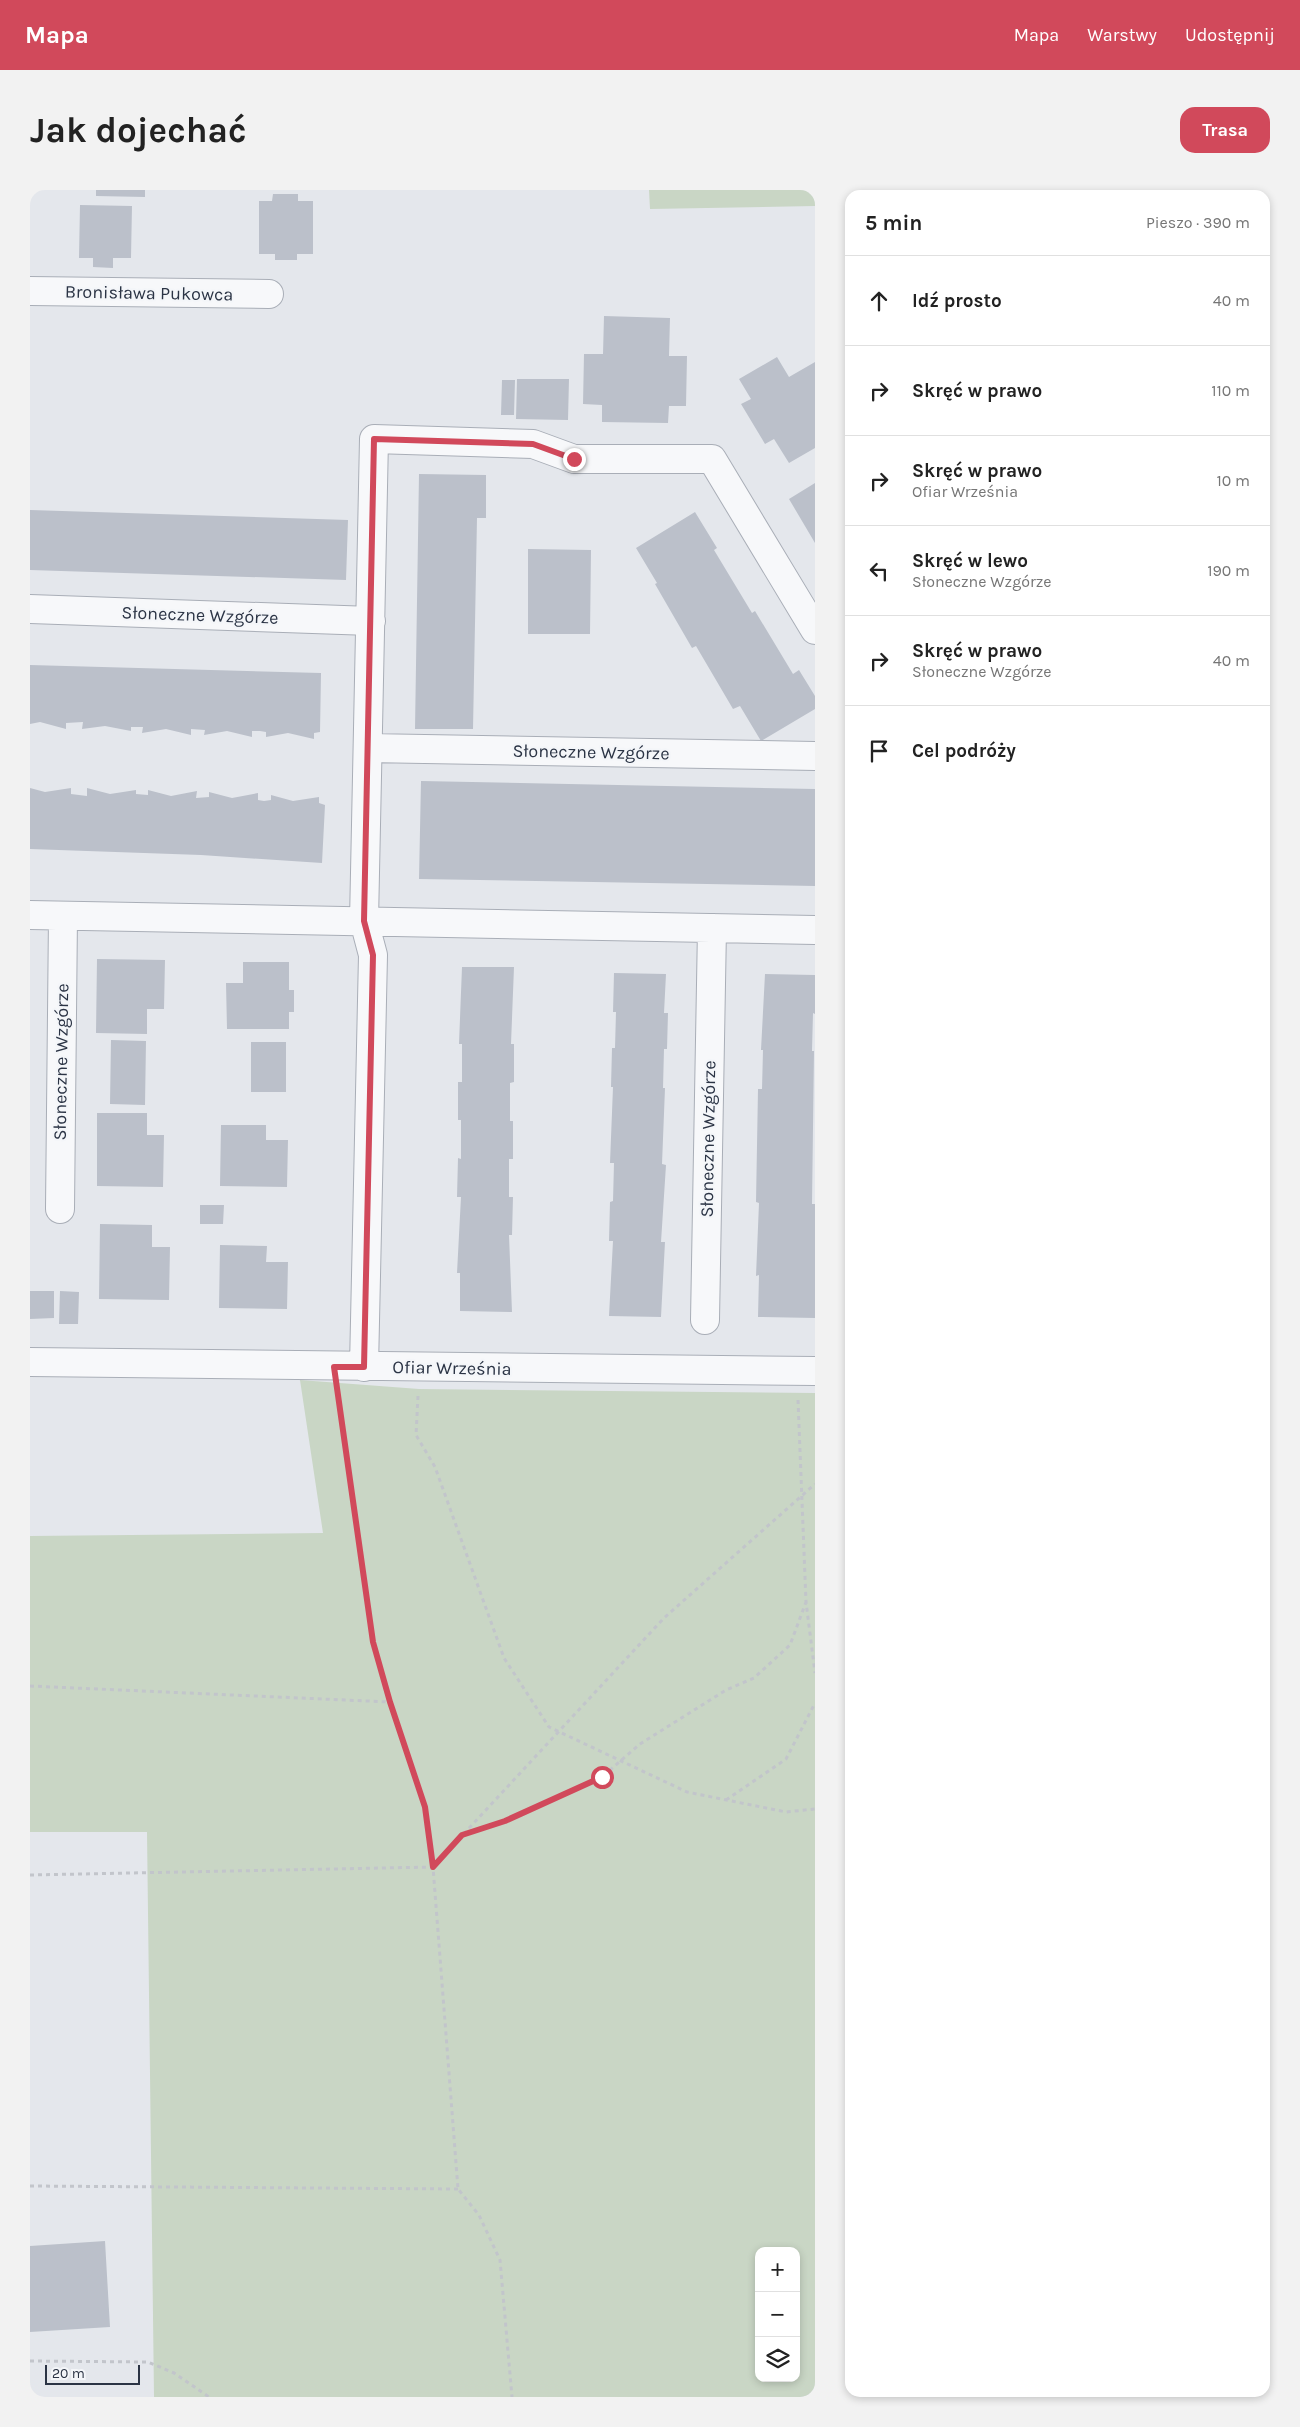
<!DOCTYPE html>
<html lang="pl">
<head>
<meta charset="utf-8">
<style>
	:root { --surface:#fff; --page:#f2f2f2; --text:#222; --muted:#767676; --line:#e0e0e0; --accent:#d1495b }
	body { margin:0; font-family:Karla,sans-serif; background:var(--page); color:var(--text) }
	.controls { position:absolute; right:15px; bottom:15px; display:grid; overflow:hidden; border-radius:10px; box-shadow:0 2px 8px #0003 }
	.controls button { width:45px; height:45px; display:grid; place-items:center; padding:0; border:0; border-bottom:1px solid var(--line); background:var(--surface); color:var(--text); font:25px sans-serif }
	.scale { position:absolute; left:15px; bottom:12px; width:95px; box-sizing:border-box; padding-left:5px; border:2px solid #2b3445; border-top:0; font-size:14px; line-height:18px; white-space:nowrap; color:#2b3445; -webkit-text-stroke:4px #f4f6f9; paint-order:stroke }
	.stop { position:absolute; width:15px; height:15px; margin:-11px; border:4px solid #d1495b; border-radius:50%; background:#fff }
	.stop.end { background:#d1495b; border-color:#fff; box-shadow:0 1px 5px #0008 }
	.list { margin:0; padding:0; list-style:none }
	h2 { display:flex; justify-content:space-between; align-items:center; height:65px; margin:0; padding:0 20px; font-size:21px }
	h2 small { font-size:16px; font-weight:400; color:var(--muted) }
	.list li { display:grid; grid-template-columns:32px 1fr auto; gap:15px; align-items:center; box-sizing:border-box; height:90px; padding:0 20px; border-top:1px solid var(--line) }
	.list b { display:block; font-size:19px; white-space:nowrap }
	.list p { margin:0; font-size:16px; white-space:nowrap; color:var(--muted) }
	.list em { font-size:16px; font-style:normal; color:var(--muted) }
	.icon { flex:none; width:28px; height:28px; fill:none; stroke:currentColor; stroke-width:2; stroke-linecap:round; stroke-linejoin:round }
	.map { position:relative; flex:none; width:785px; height:2207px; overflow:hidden; border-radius:15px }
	header { display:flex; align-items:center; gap:30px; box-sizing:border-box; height:70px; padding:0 25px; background:var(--accent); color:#fff }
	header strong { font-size:24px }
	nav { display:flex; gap:28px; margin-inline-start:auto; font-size:18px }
	.intro { display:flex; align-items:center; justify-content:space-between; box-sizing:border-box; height:120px; padding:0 30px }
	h1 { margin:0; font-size:35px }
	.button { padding:12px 22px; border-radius:15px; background:var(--accent); color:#fff; font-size:18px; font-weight:700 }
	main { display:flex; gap:30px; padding:0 30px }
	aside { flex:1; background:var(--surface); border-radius:15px; box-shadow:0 2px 8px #0003 }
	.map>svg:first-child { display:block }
</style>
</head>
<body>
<header>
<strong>Mapa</strong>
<nav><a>Mapa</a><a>Warstwy</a><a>Udostępnij</a></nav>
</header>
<div class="intro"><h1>Jak dojechać</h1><a class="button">Trasa</a></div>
<main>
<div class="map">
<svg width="785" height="2207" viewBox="0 0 785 2207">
	<rect width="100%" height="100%" fill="#e4e7ec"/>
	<path fill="#c9d6c5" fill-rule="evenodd" d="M619,0H785V16L620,19Z
		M270,1190L389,1199L785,1203V2207H124L117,1642H0V1346L293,1343ZM729,2061H766V2188H729Z"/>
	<path fill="#bbc0ca" d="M66,0H115V7L66,6Z
		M243,4H268V11H283V64H267V70H245V64H229V11H242Z
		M50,15L102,16L101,68H83V78L63,77V68H49Z
		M574,126L640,128L639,166H657L656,216H639L638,233L572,232V215L553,214L554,164H573Z
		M747,167L759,187L785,172V258L759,273L744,249L735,254L711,214L721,209L709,189Z
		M487,189H539L538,230L486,229Z
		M472,190H485L484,225H471Z
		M389,284L456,285V328H447L443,539H385Z
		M785,293V353L759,309Z
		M0,320L318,330L316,390L0,380Z
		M665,322L687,358L684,360L722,423L725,421L763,484L769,480L785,506V519L731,551L710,516L703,519L666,456L662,458L625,394L627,393L606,358Z
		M498,359L561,360L560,444H498Z
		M0,475L291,483L290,542L284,543V549L258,543L236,547V542L230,541H222V547L197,541L174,545L175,540L161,539V545L136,539L112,543L113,537H101V541L75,536L52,539L53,532L36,533V539L10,532L0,534Z
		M391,591L785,599V696L389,689Z
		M0,598L15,602L41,598V604L57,606V598L80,604L106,600V604L118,605V600L141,606L167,601L166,608L179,607V602L202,608L228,603V610L234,611L241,610V605L263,611L289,607V613L295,615L292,673L171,665L0,659Z
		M67,769L135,770L134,819H117V844L66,843Z
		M213,772H259V800H264V822H259V839H197L196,793H213Z
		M432,777H484L481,854H484V892L480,893V931H483V969H479V1007H483L482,1045H479L482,1122L430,1121V1083H427L431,1007H427L428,968L431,969V930H428V892H432V854H429Z
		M584,783L636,784L634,823H638L637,859H634L633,898H635L632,974L636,975L631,1052H635L631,1127L579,1126L583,1051H579L580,1012L583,1011L584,973H580L583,897H581L582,858H585L586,822H583Z
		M735,784L785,785V824L783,823L782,861H784L782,1014H785V1128L728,1127L729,1085L726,1086L729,1013L726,1012L728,899H732L733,860H731Z
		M81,850L116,851L115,915L80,914Z
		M221,852H256V902H221Z
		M67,923H117V945H134L133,997L67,996Z
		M191,935H236V950H258L257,997L190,996Z
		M170,1015H194L193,1034H170Z
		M70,1034L122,1035V1057H140L139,1110L69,1109Z
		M190,1055L237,1056L236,1072H258L257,1119L189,1118Z
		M0,1101H24V1128L0,1129Z
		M30,1101L49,1102L48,1134H29Z
		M75,2051L80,2137L0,2142V2056Z"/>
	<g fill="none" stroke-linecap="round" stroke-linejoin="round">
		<g stroke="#a9aeb7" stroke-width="30">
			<path id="minor" d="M0,101L239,104
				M0,419L341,431
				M338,558L785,566
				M0,725L785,740
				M30,1019L33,726
				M675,1130L682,738
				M0,1172L785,1181
				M334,1177L343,765L334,731L344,249L503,254L544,269H682L785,440"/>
		</g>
		<path stroke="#c2c5cb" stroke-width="3" stroke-dasharray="4 4" stroke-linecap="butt" d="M308,1205L343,1452L360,1512L395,1617L403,1677L428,1999L449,2025L470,2070L482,2207
			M388,1206L386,1245L405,1277L474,1468L519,1537L657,1602L756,1622L785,1619
			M768,1210L776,1412L785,1483
			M0,1496L360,1512
			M696,1610L756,1569L785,1513
			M434,1645L475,1631L572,1587L610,1554L696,1500L724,1488L760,1455L776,1412
			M0,1685L403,1677L634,1428L785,1294
			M0,1996L428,1999
			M0,2171L118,2172L144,2183L179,2207"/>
		<use href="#minor" stroke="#f7f8fa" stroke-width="28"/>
	</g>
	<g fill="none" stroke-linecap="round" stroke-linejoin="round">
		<path stroke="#d1495b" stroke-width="6" d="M544,269L503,254L344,249L334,731L343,765L334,1177H304L343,1452L360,1512L395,1617L403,1677L432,1645L475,1631L572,1587"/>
	</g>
	<g text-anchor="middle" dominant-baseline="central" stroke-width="4.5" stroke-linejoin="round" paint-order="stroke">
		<g font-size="18" fill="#2b3445" stroke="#f4f6f9">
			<text transform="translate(119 103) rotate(1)">Bronisława Pukowca</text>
			<text transform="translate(170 425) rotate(2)">Słoneczne Wzgórze</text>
			<text transform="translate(561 562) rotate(1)">Słoneczne Wzgórze</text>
			<text transform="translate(31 872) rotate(-89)">Słoneczne Wzgórze</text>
			<text transform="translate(678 949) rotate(-89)">Słoneczne Wzgórze</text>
			<text transform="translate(422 1178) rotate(1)">Ofiar Września</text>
		</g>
	</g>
</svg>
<div class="controls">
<button>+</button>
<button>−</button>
<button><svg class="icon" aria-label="layers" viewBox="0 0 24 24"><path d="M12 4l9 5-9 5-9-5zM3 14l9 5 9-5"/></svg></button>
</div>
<div class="scale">20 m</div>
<div class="stop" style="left:572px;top:1587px"></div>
<div class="stop end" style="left:544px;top:269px"></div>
</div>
<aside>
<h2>5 min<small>Pieszo · 390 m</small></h2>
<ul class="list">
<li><svg class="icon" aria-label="ahead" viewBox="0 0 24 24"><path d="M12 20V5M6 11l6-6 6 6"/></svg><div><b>Idź prosto</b></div><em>40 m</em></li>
<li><svg class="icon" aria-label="right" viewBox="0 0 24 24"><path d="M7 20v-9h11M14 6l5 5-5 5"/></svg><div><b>Skręć w prawo</b></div><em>110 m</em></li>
<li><svg class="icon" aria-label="right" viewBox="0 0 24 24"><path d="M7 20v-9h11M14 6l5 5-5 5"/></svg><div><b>Skręć w prawo</b><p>Ofiar Września</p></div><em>10 m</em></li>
<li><svg class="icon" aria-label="left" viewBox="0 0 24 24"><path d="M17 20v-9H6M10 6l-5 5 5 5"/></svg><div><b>Skręć w lewo</b><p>Słoneczne Wzgórze</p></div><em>190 m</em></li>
<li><svg class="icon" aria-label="right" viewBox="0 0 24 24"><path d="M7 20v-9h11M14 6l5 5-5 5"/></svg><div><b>Skręć w prawo</b><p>Słoneczne Wzgórze</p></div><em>40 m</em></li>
<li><svg class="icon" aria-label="arrive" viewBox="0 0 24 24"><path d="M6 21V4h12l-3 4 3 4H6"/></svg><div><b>Cel podróży</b></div></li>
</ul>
</aside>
</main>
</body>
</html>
